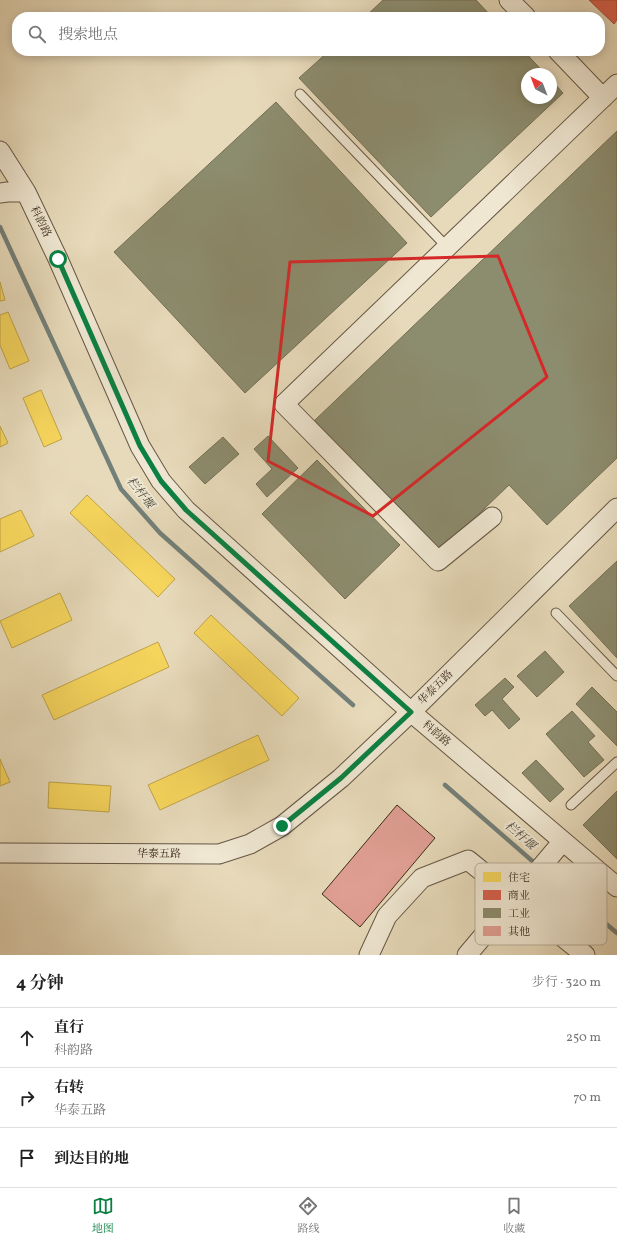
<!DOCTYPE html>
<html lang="zh">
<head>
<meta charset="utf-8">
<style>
	:root { --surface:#fff; --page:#f2f2f2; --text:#222; --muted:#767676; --line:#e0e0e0; --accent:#0b8043 }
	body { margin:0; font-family:Vollkorn,"Noto Serif SC",serif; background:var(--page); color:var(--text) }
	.compass { position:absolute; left:521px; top:68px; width:36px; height:36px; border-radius:50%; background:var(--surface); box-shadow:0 2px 10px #0003; rotate:318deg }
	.stop { position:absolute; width:12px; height:12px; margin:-9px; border:3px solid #0b8043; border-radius:50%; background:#fff }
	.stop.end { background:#0b8043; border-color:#fff; box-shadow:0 1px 4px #0008 }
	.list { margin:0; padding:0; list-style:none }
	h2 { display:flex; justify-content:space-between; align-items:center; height:52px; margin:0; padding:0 16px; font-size:17px }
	h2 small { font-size:13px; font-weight:400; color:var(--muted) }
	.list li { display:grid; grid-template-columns:26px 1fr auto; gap:12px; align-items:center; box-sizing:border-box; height:60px; padding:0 16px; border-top:1px solid var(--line) }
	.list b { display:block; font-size:15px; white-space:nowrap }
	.list p { margin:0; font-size:13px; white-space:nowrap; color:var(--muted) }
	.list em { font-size:13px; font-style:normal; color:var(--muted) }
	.icon { flex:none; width:22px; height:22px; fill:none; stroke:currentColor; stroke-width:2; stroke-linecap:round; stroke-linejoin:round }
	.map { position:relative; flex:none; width:617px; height:955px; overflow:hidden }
	.search { position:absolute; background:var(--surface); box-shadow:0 2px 10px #0003; left:12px; right:12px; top:12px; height:44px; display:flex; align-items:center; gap:10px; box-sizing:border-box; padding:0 14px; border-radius:16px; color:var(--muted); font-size:15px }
	.sheet { height:232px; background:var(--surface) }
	nav { display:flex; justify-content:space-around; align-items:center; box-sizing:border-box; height:56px; border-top:1px solid var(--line); background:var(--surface); font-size:11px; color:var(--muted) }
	nav a { display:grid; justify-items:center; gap:2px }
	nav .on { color:var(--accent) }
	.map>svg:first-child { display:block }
</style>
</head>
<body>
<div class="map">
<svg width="617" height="955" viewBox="0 0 617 955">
	<rect width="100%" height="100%" fill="#e7daba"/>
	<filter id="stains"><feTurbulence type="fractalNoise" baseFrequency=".005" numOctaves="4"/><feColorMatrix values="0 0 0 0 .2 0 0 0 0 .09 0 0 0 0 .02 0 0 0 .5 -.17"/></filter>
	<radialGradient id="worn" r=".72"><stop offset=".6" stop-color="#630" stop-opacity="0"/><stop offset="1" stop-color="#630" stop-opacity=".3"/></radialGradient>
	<path fill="#f6d55c" stroke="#bea249" d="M0,282L5,300L0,301Z
		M8,312L29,361L10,369L0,345V315Z
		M41,390L62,439L44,447L23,398Z
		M0,426L8,443L0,447Z
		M87,495L175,579L158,597L70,513Z
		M21,510L34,536L0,552V519Z
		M60,593L72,620L12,648L0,621Z
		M211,615L299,698L282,716L194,633Z
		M158,642L169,667L54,720L42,695Z
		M258,735L269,760L160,810L148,785Z
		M0,759L10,782L0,786Z
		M49,782L111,786L109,812L48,808Z"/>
	<path fill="#d6604d" stroke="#a8503e" d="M589,0H617V20L614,24Z"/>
	<path fill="#8c8c6e" stroke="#746f55" d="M383,0H476L492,17H365Z
		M329,51H524L545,74H527V98H551V80L563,93L431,217L299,78Z
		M276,102L407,243L245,393L114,252Z
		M617,131V458L547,525L509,485L439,552L314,421Z
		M268,436L298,468L267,497L256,484L272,469L254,449Z
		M223,437L239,454L205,484L189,467Z
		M317,460L400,545L345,599L262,514Z
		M617,561V658L569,606Z
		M545,651L564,672L537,697L517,676Z
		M505,678L514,687L502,699L520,719L509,729L492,710L485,716L475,705Z
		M592,687L617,712V746L576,704Z
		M572,711L595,736L588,742L604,760L584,777L546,734Z
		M536,760L564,789L550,802L522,773Z
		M617,791V859L583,825Z"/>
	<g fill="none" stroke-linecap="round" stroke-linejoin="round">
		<path stroke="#73807a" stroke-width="4.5" d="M0,227L121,489L160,533L353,705
			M445,785L538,866
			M543,871L617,933"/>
	</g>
	<path fill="#e09f93" stroke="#3b2b1c" d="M397,805L435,838L360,927L322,894Z"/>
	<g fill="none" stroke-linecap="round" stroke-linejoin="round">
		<g stroke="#665744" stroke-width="11">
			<path id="service" d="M300,94L447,247
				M556,613L617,676
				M571,805L617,762"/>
		</g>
		<g stroke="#665744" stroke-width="21">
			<path id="minor" d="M509,0L526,17
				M558,51L603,98
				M0,151L26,192L58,259L140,446L161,481L186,510L411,712L617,887
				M0,193L7,192H26
				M492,517L438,561L284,404L617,84
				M0,853L219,854L250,844L282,826L341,778L411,712L617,508
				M369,955L387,916L422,878L468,860L585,955
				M467,955L563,841"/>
		</g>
		<use href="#service" stroke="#efe7d2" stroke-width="9"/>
		<use href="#minor" stroke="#efe7d2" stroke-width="19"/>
	</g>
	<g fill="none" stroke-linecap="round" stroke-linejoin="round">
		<path stroke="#0b8043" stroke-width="5" d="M58,259L140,446L161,481L186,510L411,712L341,778L282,826"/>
	</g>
	<path fill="none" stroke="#d62828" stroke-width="3" stroke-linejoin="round" d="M498,256L547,377L373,516L268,461L290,262Z"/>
	<g text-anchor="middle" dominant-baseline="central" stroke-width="4" stroke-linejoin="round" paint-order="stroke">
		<g font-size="11" fill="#3b2b1c" stroke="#efe7d2">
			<text transform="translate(40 222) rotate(64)">科韵路</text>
			<text transform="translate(436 688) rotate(-45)">华泰五路</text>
			<text transform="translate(436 734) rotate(40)">科韵路</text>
			<text x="159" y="854">华泰五路</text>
		</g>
		<g font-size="12" font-style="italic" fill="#524e43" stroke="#efe7d2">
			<text transform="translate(140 493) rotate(52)">栏杆堰</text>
			<text transform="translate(520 836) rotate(41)">栏杆堰</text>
		</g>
	</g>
	<rect x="475" y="863" width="132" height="82" rx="6" fill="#efe7d2" stroke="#b9af9b" stroke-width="1"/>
	<rect x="483" y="872" width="18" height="10" fill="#f6d55c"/>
	<rect x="483" y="890" width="18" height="10" fill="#d6604d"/>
	<rect x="483" y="908" width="18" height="10" fill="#8c8c6e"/>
	<rect x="483" y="926" width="18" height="10" fill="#e09f93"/>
	<g font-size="11" fill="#3b2b1c">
		<text x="508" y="881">住宅</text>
		<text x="508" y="899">商业</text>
		<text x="508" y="917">工业</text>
		<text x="508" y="935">其他</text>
	</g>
	<rect width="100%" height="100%" filter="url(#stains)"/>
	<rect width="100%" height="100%" fill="url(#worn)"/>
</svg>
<svg class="compass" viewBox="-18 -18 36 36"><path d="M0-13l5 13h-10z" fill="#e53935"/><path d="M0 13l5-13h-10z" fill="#767676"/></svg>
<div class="stop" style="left:58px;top:259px"></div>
<div class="stop end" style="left:282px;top:826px"></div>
<div class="search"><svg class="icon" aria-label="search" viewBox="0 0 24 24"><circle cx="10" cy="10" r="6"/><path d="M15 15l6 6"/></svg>搜索地点</div>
</div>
<section class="sheet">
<h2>4 分钟<small>步行 · 320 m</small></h2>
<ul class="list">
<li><svg class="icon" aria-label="ahead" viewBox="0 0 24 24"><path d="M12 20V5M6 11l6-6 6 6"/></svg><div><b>直行</b><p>科韵路</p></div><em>250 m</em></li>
<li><svg class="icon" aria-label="right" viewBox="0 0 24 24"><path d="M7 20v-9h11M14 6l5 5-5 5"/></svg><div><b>右转</b><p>华泰五路</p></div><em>70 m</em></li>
<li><svg class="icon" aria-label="arrive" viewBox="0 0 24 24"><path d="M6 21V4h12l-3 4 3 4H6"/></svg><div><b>到达目的地</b></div></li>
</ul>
</section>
<nav>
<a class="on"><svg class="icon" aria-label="map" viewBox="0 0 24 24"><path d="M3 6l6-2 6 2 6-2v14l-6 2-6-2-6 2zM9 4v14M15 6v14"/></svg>地图</a>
<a><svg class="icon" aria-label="directions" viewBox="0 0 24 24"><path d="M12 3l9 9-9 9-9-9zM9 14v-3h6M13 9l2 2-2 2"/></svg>路线</a>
<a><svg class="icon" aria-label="saved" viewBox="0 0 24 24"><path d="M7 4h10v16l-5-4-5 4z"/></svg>收藏</a>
</nav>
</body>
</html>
